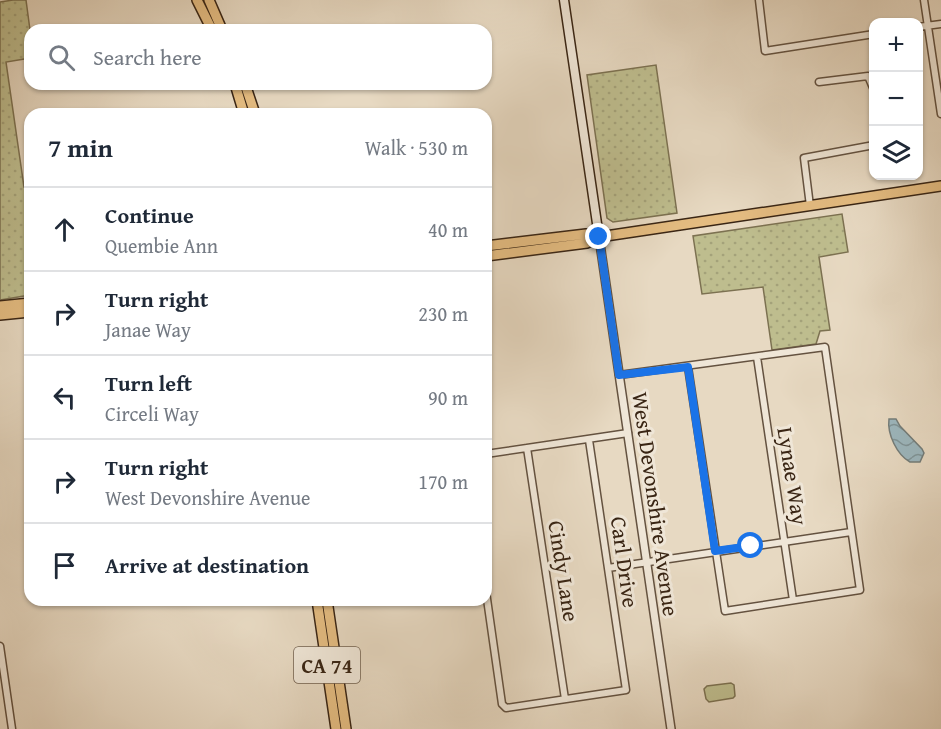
<!DOCTYPE html>
<html lang="en">
<head>
<meta charset="utf-8">
<style>
	:root { --surface:#fff; --page:#f2f2f3; --text:#1f2937; --muted:#747a83; --line:#e0e1e3 }
	body { margin:0; font-family:"Gentium Book Plus",serif; background:var(--page); color:var(--text) }
	.controls { position:absolute; right:18px; top:18px; display:grid; overflow:hidden; border-radius:12px; box-shadow:0 2px 4px #0004 }
	.controls button { width:54px; height:54px; display:grid; place-items:center; padding:0; border:0; border-bottom:2px solid var(--line); background:var(--surface); color:var(--text); font:30px sans-serif }
	.stop { position:absolute; width:18px; height:18px; margin:-14px; border:4px solid #1a73e8; border-radius:50%; background:#fff }
	.stop.end { background:#1a73e8; border-color:#fff; box-shadow:0 2px 6px #0008 }
	.list { margin:0; padding:0; list-style:none }
	h2 { display:flex; justify-content:space-between; align-items:center; height:78px; margin:0; padding:0 24px; font-size:26px }
	h2 small { font-size:20px; font-weight:400; color:var(--muted) }
	.list li { display:grid; grid-template-columns:39px 1fr auto; gap:18px; align-items:center; box-sizing:border-box; height:84px; padding:0 24px; border-top:2px solid var(--line) }
	.list b { display:block; font-size:22px; white-space:nowrap }
	.list p { margin:0; font-size:20px; white-space:nowrap; color:var(--muted) }
	.list em { font-size:20px; font-style:normal; color:var(--muted) }
	.icon { flex:none; width:33px; height:33px; fill:none; stroke:currentColor; stroke-width:2; stroke-linecap:round; stroke-linejoin:round }
	.map { position:relative; flex:none; width:941px; height:729px; overflow:hidden }
	.search { position:absolute; background:var(--surface); box-shadow:0 2px 4px #0004; left:24px; top:24px; width:468px; height:66px; display:flex; align-items:center; gap:15px; box-sizing:border-box; padding:0 21px; border-radius:18px; color:var(--muted); font-size:22px }
	.panel { position:absolute; background:var(--surface); box-shadow:0 2px 4px #0004; left:24px; top:108px; width:468px; height:498px; border-radius:18px }
	.map>svg:first-child { display:block }
</style>
</head>
<body>
<div class="map">
<svg width="941" height="729" viewBox="0 0 941 729">
	<defs>
		<pattern id="grass-dots" width="8" height="8" patternUnits="userSpaceOnUse" patternTransform="scale(1.5)"><rect width="8" height="8" fill="#bebd8e"/><path d="M2 2h.1M6 6h.1" fill="none" stroke="#a4a27a" stroke-width="1.8" stroke-linecap="round"/></pattern>
		<pattern id="water-waves" width="16" height="10" patternUnits="userSpaceOnUse" patternTransform="scale(1.5)"><rect width="16" height="10" fill="#9cb7be"/><path d="M0 5q4-4 8 0t8 0" fill="none" stroke="#809599"/></pattern>
	</defs>
	<rect width="100%" height="100%" fill="#e7d9c2"/>
	<filter id="stains"><feTurbulence type="fractalNoise" baseFrequency=".00333" numOctaves="4"/><feColorMatrix values="0 0 0 0 .2 0 0 0 0 .09 0 0 0 0 .02 0 0 0 .5 -.17"/></filter>
	<radialGradient id="worn" r=".72"><stop offset=".6" stop-color="#630" stop-opacity="0"/><stop offset="1" stop-color="#630" stop-opacity=".3"/></radialGradient>
	<path fill="url(#grass-dots)" stroke="#7c7151" stroke-width="1.5" d="M13,0H26L30,30V58L6,62L24,187H30V295L0,300V2Z
		M656,65L677,213L613,222L607,218L587,75Z
		M842,214L848,252L819,257L830,330L820,331L816,344L772,350L763,287L702,294L693,236Z"/>
	<path fill="#bebd8e" stroke="#7c7151" stroke-width="1.5" d="M731,683L734,685L735,696L733,698L709,702L706,699L704,689L707,686Z"/>
	<path fill="url(#water-waves)" stroke="#747d7a" stroke-width="1.5" d="M889,419H896L900,426L922,449L924,453L920,462H910C897,455 887,434 889,419Z"/>
	<g fill="none" stroke-linecap="round" stroke-linejoin="round">
		<g stroke="#645240" stroke-width="9">
			<path id="minor" d="M759,0L765,51L874,34
				M924,0L941,114
				M918,27L941,24
				M819,82L868,76L874,90
				M810,206L804,158L874,145
				M757,357L793,600
				M619,375L825,347L860,590L725,611L688,367
				M527,448L565,699
				M486,454L628,433
				M608,568L851,532
				M486,592L502,704L506,708L626,690L589,440
				M0,646L12,729"/>
		</g>
		<g stroke="#645240" stroke-width="10">
			<path id="tertiary" d="M599,237L671,729"/>
		</g>
		<g stroke="#392514" stroke-width="11">
			<path id="secondary" d="M564,0L599,237"/>
		</g>
		<g stroke="#392514" stroke-width="12">
			<path id="primary" d="M0,306L30,303
				M0,315L30,312
				M317,600L336,729
				M327,600L346,729"/>
		</g>
		<g stroke="#392514" stroke-width="12">
			<path id="trunk" d="M197,0L212,30
				M209,0L222,30
				M235,84L244,114
				M245,84L255,114
				M486,246L586,234L599,237
				M486,256L587,243L599,237L941,186"/>
		</g>
		<use href="#minor" stroke="#efe6d7" stroke-width="6"/>
		<use href="#tertiary" stroke="#efe6d7" stroke-width="7"/>
		<use href="#secondary" stroke="#efe6d7" stroke-width="8"/>
		<use href="#primary" stroke="#e4bc81" stroke-width="9"/>
		<use href="#trunk" stroke="#e4bc81" stroke-width="9"/>
	</g>
	<g fill="none" stroke-linecap="round" stroke-linejoin="round">
		<path stroke="#1a73e8" stroke-width="8" d="M599,237L619,375L688,367L715,551L751,546"/>
	</g>
	<g text-anchor="middle" dominant-baseline="central" stroke-width="6" stroke-linejoin="round" paint-order="stroke">
		<rect fill="#efe6d7" stroke="#705f4e" stroke-width="1.5" x="294" y="647" width="66" height="36" rx="4.5"/>
		<g font-size="21" font-weight="bold" fill="#392514">
			<text x="327" y="665">CA 74</text>
		</g>
		<g font-size="22" fill="#392514" stroke="#efe6d7">
			<text transform="translate(793 476) rotate(81)">Lynae Way</text>
			<text transform="translate(656 504) rotate(82)">West Devonshire Avenue</text>
			<text transform="translate(625 562) rotate(82)">Carl Drive</text>
			<text transform="translate(564 571) rotate(81)">Cindy Lane</text>
		</g>
	</g>
	<rect width="100%" height="100%" filter="url(#stains)"/>
	<rect width="100%" height="100%" fill="url(#worn)"/>
</svg>
<div class="controls">
<button>+</button>
<button>−</button>
<button><svg class="icon" aria-label="layers" viewBox="0 0 24 24"><path d="M12 4l9 5-9 5-9-5zM3 14l9 5 9-5"/></svg></button>
</div>
<div class="stop" style="left:751px;top:546px"></div>
<div class="stop end" style="left:599px;top:237px"></div>
<div class="search"><svg class="icon" aria-label="search" viewBox="0 0 24 24"><circle cx="10" cy="10" r="6"/><path d="M15 15l6 6"/></svg>Search here</div>
<section class="panel">
<h2>7 min<small>Walk · 530 m</small></h2>
<ul class="list">
<li><svg class="icon" aria-label="ahead" viewBox="0 0 24 24"><path d="M12 20V5M6 11l6-6 6 6"/></svg><div><b>Continue</b><p>Quembie Ann</p></div><em>40 m</em></li>
<li><svg class="icon" aria-label="right" viewBox="0 0 24 24"><path d="M7 20v-9h11M14 6l5 5-5 5"/></svg><div><b>Turn right</b><p>Janae Way</p></div><em>230 m</em></li>
<li><svg class="icon" aria-label="left" viewBox="0 0 24 24"><path d="M17 20v-9H6M10 6l-5 5 5 5"/></svg><div><b>Turn left</b><p>Circeli Way</p></div><em>90 m</em></li>
<li><svg class="icon" aria-label="right" viewBox="0 0 24 24"><path d="M7 20v-9h11M14 6l5 5-5 5"/></svg><div><b>Turn right</b><p>West Devonshire Avenue</p></div><em>170 m</em></li>
<li><svg class="icon" aria-label="arrive" viewBox="0 0 24 24"><path d="M6 21V4h12l-3 4 3 4H6"/></svg><div><b>Arrive at destination</b></div></li>
</ul>
</section>
</div>
</body>
</html>
